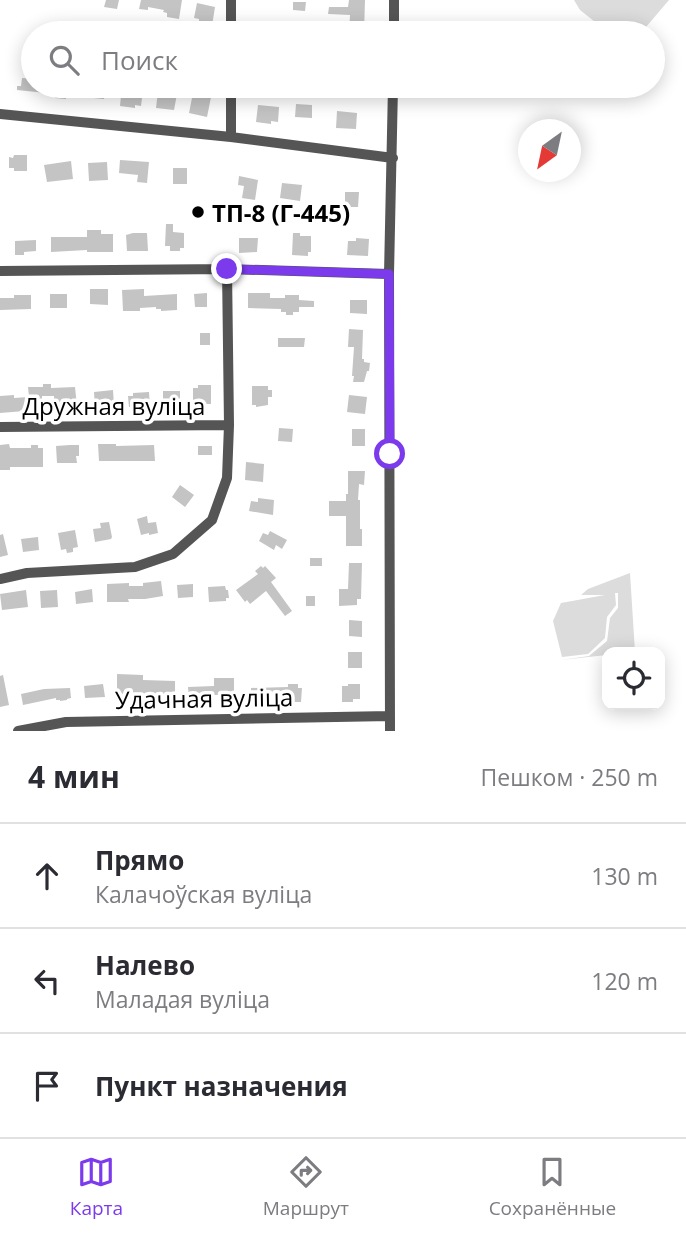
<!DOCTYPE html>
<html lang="ru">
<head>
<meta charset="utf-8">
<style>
	:root { --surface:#fff; --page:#f7f7f7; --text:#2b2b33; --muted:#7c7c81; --line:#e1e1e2; --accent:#7c3aed }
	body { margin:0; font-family:"Open Sans",sans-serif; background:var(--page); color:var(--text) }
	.controls { position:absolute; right:21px; bottom:21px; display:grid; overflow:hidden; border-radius:14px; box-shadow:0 4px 18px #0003 }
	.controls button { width:63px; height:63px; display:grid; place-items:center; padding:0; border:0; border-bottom:2px solid var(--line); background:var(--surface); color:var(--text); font:35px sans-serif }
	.compass { position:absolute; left:518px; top:119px; width:63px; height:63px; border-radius:50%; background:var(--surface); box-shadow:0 4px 18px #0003; rotate:213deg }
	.stop { position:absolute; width:21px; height:21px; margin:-16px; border:5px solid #7c3aed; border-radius:50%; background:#fff }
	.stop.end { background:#7c3aed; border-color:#fff; box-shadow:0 2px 7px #0008 }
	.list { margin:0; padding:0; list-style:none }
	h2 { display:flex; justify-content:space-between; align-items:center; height:91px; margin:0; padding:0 28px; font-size:30px }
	h2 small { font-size:23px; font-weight:400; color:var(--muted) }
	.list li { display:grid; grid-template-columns:46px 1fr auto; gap:21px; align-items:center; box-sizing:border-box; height:105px; padding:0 28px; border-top:2px solid var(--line) }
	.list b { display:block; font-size:26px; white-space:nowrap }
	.list p { margin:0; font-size:23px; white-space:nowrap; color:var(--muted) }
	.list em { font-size:23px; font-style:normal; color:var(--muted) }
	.icon { flex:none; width:38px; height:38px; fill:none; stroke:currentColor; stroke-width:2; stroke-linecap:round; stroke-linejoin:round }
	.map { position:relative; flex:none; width:686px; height:731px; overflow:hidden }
	.search { position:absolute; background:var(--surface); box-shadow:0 4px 18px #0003; left:21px; right:21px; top:21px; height:77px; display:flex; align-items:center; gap:18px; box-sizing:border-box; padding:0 24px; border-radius:38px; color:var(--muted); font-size:26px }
	.sheet { height:406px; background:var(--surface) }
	nav { display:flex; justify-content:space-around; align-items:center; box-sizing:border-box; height:98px; border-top:2px solid var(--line); background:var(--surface); font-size:19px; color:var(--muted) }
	nav a { display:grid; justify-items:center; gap:4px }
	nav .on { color:var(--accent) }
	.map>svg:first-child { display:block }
</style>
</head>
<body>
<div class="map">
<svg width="686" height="731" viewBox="0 0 686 731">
	<rect width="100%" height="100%" fill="#fff"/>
	<path fill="#dcdcdc" d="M574,0H669L646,27L637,33H609L580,10Z
		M630,573L635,652H607V655L561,660L589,656L607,641L610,618L618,608V593H615L616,605L607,617L605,638L588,654L562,657L553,621L561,603L605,595H581L588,589Z"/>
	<path fill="#c4c4c4" d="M106,0H119L117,9L104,7Z
		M141,0H182L179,19L167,17V13L163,12L164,10L148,7V10L139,9Z
		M349,0H365L364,33H349L350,15L328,14L329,7H348Z
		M293,2H306L305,11L293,10Z
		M197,3L215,7L212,26L199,23V19L194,18Z
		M70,22L84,24L83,33H69Z
		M251,25H268L267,33H250Z
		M22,78L33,79V86H66V99L55,98L56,94L17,90V86H21Z
		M84,86H106L104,99L83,97Z
		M122,86H131L136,87V89L143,90L141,106L135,105V108L120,106Z
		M158,91L177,94L174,110L156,108Z
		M193,93L211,97L207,117L189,113Z
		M296,104L312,105V118L295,117Z
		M258,105L279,107L278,122L271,121V124L256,122Z
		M337,111L357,113L356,129L336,128Z
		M14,155H27V171H14V168H9V157L13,158Z
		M120,160L149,162L147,183L137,182L138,175L119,173Z
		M71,161L73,179L47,182L44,165Z
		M107,162L108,180L89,181L88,163Z
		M173,168H187V184H173Z
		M239,176L258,180L255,200L242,198L244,186L238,185Z
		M282,183L302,185L300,201L280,198Z
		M345,192H359L358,207H345Z
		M166,224H173V232L184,233V248H180V251H170V246H165Z
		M87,230H101V234H113V252H87V250L51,252V237H87Z
		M133,233H147L148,251H127L126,235Z
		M293,233H300V236H311V252H308V256L292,255Z
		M239,238H258L257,252L239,253Z
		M356,238L369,239L368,256L347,255L348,241H356Z
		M36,240V251L24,252V255H15V241Z
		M90,289H108V305L90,304Z
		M144,289V296L177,294V310L161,311V309H156V307L140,308V311H123L122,290Z
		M207,293V307H195L194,294Z
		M248,293H270V298H285V295H299V300L314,301V307H299V312H293V315H286V312H281V309L248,308Z
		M50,294H67V308H50Z
		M14,295H31V309L0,310V298H14Z
		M350,300H367V314L350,313Z
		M349,329L363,330L362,359H364V362L370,363L369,371H367L364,382H353L354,376H352L354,347H348Z
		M200,333H210V345H200Z
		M278,338H305L304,347H278Z
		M43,384H51V388L75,387L77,406L66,407V410L57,411L56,403H54V396H42V406H37V410L0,413V396L14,395V398L29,397L28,387H43Z
		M198,385H211V404H199L198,402H193V388H198Z
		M252,386H268V390H272V397H268V405L256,407V405H252Z
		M113,390L114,405L95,408L94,392Z
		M163,391H180V403H163Z
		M149,392L150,408L134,409V407H129L128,396H133V393Z
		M349,395L367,397L365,414L347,412Z
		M279,428L293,429L292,442L278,441Z
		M352,429H365V446H352Z
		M9,444L10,448H31V445H38V448H43V467H10V470H0V445Z
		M98,444H116V446L154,445L155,461H99Z
		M70,445H79V456H76L77,463H57L56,446Z
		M198,446H212V455H198Z
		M246,462L264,464L263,482L245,480Z
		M348,471H365L364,485L359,484L358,500H360V529H362V546H346V516H329V501H346V494H348Z
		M180,485L194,495L185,507L172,497Z
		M258,498L274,500L273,515L249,511L251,501L258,502Z
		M147,516L148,523L156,522L158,533L149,535V533L141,535L137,519Z
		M109,522L112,537L111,539L95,542L93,529L101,528L100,523Z
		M75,530L78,547L73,548V552L67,553L66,549L61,550L58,533Z
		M270,531L287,540L282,549L276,545L274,550L259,541L263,533L268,535Z
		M3,534L8,555L0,557V535Z
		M38,537L39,550L23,552L21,539Z
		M310,558H322V566H310Z
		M349,563H362L361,599H357V605L339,606V589H348Z
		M261,566L263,568L265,566L276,578L271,582L292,611L285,616L266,591L250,604L247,600L245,602L236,590L258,574L255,571Z
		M161,581L163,596L145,599H128L129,602H107V584L129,583V586H143V583Z
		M193,584V597L178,598L177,585Z
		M225,586L226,590H228L229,598H226V601L209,602L208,587Z
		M92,589L93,602L76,604L75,592Z
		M26,590L28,607L2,610L0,594Z
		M57,590L58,607L41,608L40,591Z
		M306,596H315V606H306Z
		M349,620L362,621V637L349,636Z
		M348,652H362V668H348Z
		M117,674L143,675V680L175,681V698L167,697V701H156V699L117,698Z
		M3,675L9,705L0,707V676Z
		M214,678H234V695H206V700H189L188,687L214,686Z
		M103,684L105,697L85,698L84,686Z
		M288,684H298V688H302L301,702H292V704H285V700L270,699L251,701V688L288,687Z
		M348,684H360V699H353V702H342V686H348Z
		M70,688L71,698L67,699V700L60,701V700H56V698L23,705L21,694L44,689Z"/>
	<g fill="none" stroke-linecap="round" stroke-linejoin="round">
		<path stroke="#555" stroke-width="10" d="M231,0V33
			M394,33V0
			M231,86V137
			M0,114L231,137L393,158
			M0,271L227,269L389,274
			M0,427L229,425
			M0,579L27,573L135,567L173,554L212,520L227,478L229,425L227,269
			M18,731L66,722L390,716
			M390,731L389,274L393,86"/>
	</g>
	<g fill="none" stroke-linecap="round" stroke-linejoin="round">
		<path stroke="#7c3aed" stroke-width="9" d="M227,269L389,274L390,454"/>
	</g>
	<circle fill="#000" stroke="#fff" stroke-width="2.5" cx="198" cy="212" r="7"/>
	<g text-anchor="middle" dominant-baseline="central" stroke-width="7" stroke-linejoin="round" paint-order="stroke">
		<g font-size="24" font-weight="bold" fill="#000" stroke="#fff" text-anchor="start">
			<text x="212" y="212">ТП-8 (Г-445)</text>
		</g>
		<g font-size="24" fill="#000" stroke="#fff">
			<text x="114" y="405">Дружная вуліца</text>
			<text transform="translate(204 698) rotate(-1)">Удачная вуліца</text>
		</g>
	</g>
</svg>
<div class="controls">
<button><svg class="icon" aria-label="locate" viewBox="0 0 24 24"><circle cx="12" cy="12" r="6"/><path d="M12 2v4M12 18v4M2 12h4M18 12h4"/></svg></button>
</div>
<svg class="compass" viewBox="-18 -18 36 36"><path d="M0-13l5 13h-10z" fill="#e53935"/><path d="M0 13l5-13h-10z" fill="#7c7c81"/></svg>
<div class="stop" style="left:390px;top:454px"></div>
<div class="stop end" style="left:227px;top:269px"></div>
<div class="search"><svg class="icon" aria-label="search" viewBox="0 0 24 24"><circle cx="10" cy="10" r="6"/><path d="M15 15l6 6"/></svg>Поиск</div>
</div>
<section class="sheet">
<h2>4 мин<small>Пешком · 250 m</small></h2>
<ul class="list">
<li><svg class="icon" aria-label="ahead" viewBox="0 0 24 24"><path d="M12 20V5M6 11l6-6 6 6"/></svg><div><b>Прямо</b><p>Калачоўская вуліца</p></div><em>130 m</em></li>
<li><svg class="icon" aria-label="left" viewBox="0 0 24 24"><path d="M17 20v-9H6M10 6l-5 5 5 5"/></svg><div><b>Налево</b><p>Маладая вуліца</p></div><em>120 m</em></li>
<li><svg class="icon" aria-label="arrive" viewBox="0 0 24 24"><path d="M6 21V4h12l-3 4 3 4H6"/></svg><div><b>Пункт назначения</b></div></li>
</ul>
</section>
<nav>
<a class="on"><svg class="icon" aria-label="map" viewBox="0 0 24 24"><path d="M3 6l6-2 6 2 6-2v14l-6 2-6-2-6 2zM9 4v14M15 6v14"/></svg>Карта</a>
<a><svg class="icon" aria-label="directions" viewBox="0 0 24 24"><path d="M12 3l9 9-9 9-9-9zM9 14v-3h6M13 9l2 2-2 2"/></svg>Маршрут</a>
<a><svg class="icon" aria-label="saved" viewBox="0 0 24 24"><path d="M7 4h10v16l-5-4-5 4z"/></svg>Сохранённые</a>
</nav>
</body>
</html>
